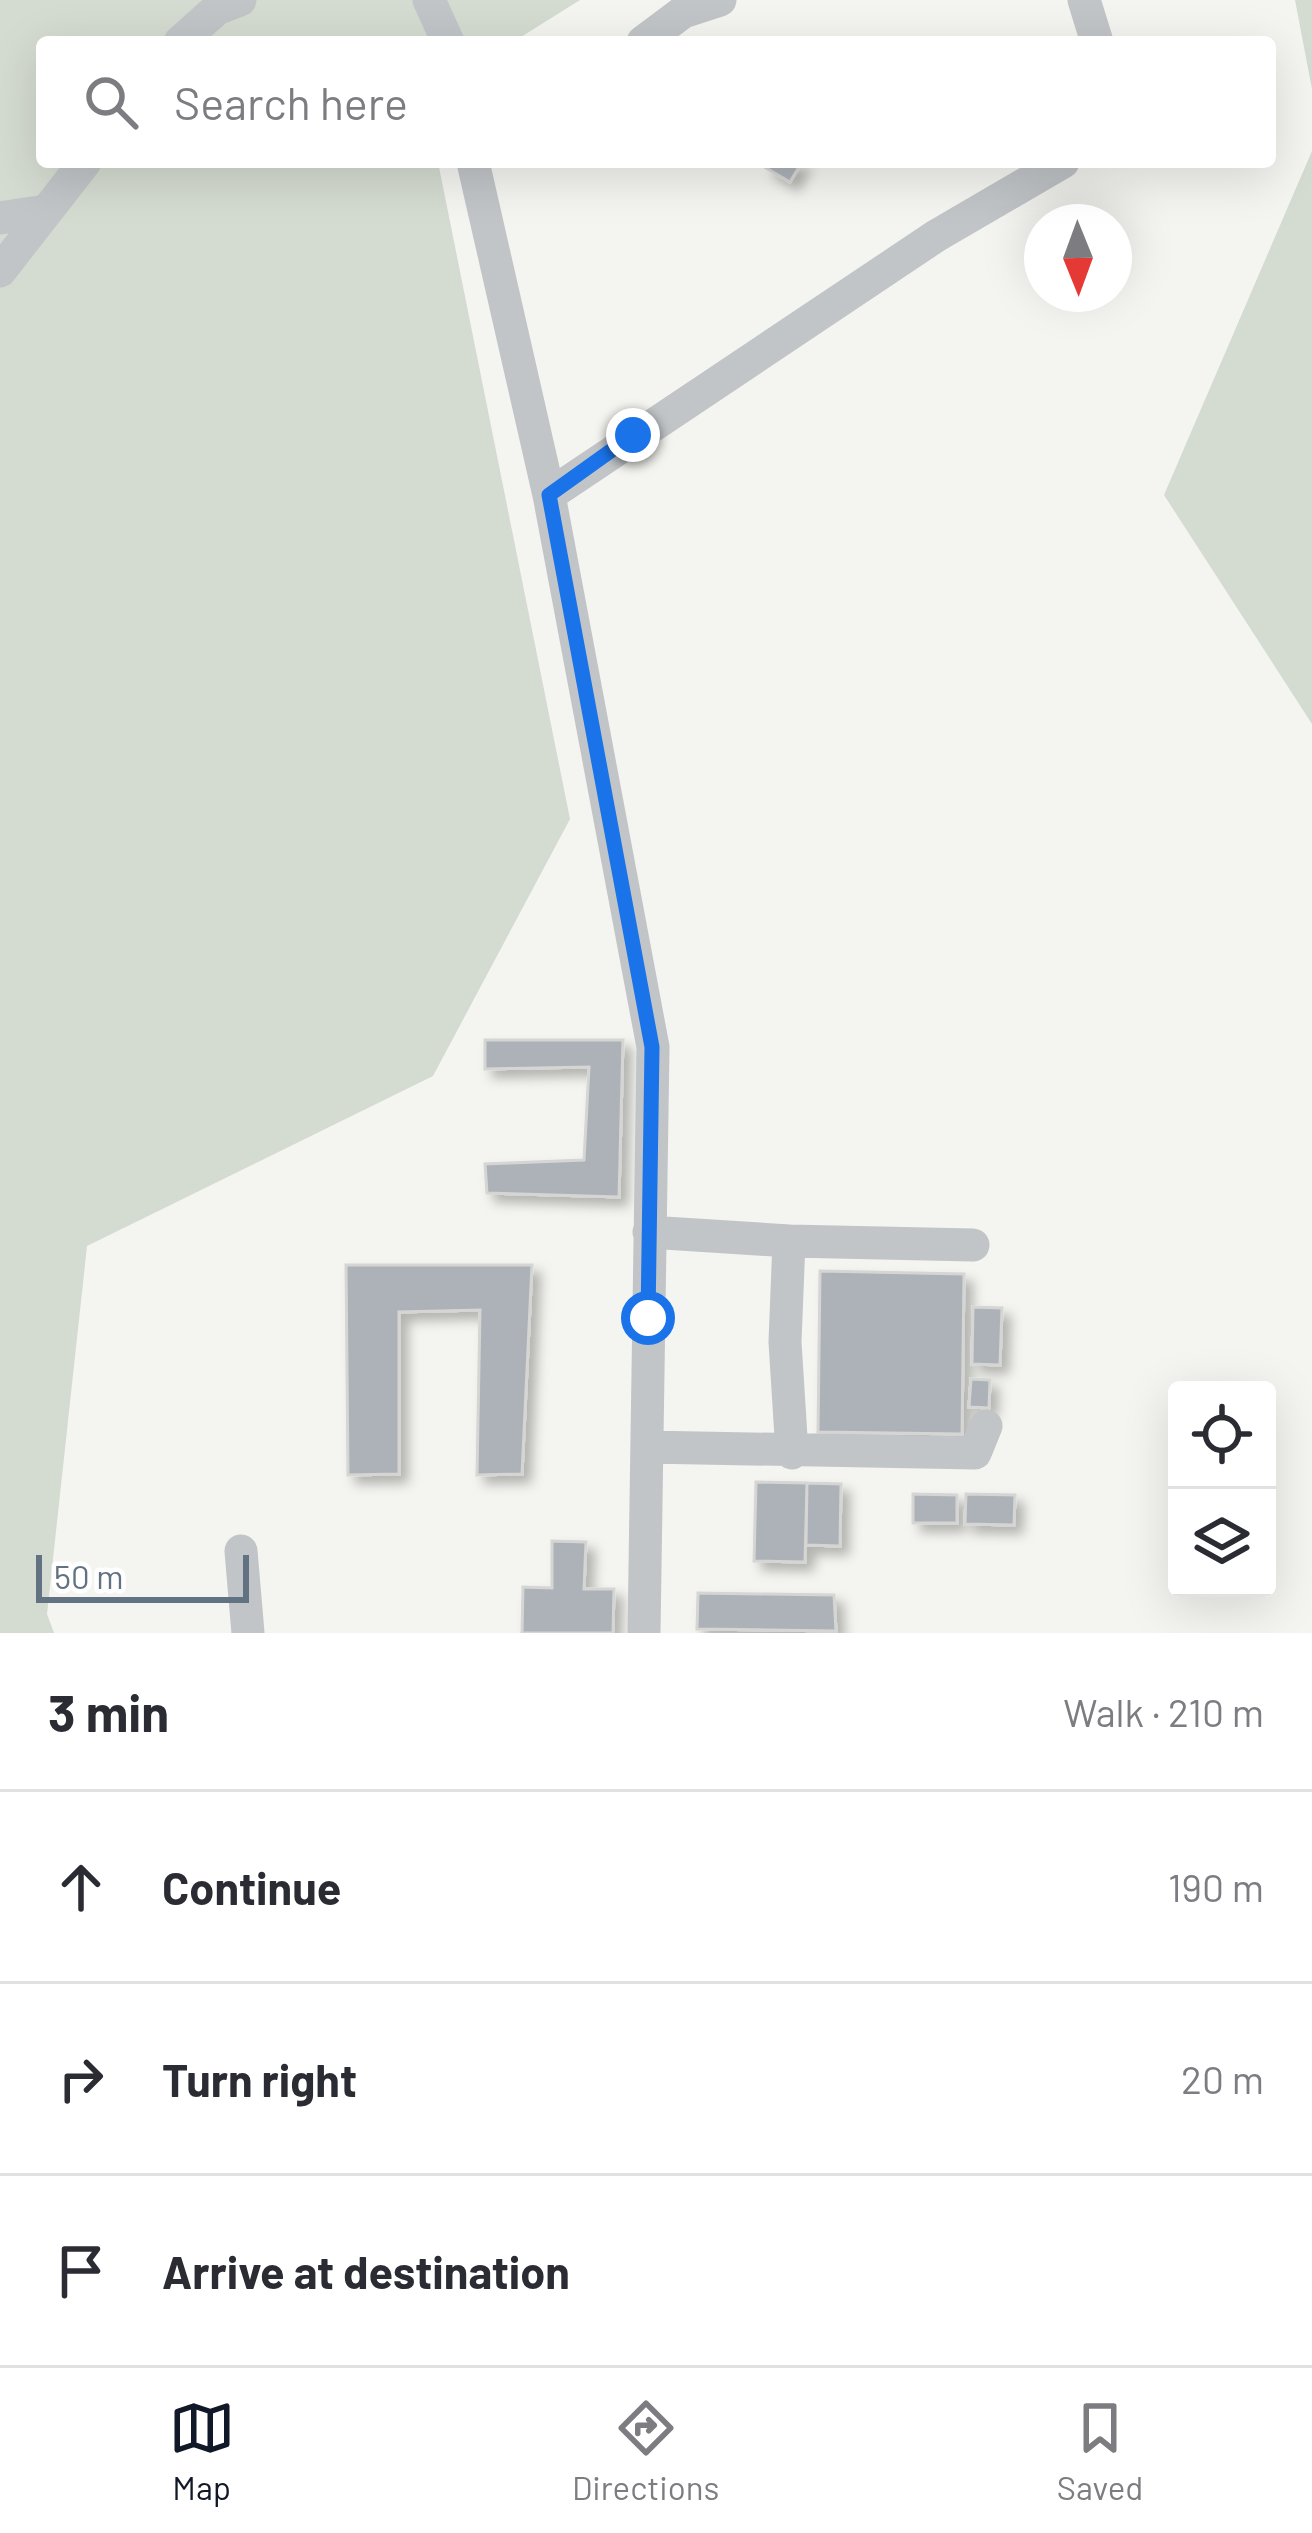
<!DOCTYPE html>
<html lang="en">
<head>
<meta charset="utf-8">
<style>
	:root { --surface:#fff; --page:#f7f7f7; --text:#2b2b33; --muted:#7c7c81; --line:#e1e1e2; --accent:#111827 }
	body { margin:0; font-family:Barlow,sans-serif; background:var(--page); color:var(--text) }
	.controls { position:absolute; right:36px; bottom:36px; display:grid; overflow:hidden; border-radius:12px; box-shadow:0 12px 48px #0002 }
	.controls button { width:108px; height:108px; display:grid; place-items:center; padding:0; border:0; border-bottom:3px solid var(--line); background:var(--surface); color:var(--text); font:60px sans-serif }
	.compass { position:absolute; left:1024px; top:204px; width:108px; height:108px; border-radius:50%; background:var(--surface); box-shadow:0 12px 48px #0002; rotate:179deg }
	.scale { position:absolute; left:36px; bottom:30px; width:213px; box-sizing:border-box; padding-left:12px; border:6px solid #627282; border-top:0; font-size:33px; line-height:42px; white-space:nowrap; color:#627282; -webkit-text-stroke:9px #fff; paint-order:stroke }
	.stop { position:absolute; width:36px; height:36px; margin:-27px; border:9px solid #1a73e8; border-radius:50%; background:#fff }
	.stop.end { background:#1a73e8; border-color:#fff; box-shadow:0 3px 12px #0008 }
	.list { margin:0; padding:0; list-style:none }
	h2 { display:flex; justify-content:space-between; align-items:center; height:156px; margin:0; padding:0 48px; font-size:51px }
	h2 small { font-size:39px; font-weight:400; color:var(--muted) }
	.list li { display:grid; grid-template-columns:78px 1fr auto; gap:36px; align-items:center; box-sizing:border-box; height:192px; padding:0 48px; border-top:3px solid var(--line) }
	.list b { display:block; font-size:45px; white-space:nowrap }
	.list em { font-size:39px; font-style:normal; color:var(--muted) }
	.icon { flex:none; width:66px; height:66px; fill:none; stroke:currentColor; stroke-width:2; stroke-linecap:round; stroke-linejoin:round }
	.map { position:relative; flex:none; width:1312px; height:1633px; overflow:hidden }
	.search { position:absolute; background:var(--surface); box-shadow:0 12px 48px #0002; left:36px; right:36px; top:36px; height:132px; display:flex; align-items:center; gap:30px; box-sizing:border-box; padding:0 42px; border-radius:12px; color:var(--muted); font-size:45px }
	.sheet { height:732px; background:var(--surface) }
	nav { display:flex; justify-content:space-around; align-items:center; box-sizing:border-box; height:168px; border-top:3px solid var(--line); background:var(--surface); font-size:33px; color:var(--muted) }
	nav a { display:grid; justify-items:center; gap:6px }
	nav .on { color:var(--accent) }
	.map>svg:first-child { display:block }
</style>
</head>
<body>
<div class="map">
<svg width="1312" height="1633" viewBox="0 0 1312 1633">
	<defs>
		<filter id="shadow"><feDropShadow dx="8" dy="8" stdDeviation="6" flood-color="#0004"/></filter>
	</defs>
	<rect width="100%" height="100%" fill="#f4f4f0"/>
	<path fill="#d4dbd0" d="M0,0H580L513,42H42V162H438L570,819L433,1076L87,1246L47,1614L54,1633H0Z
		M1295,0H1312V89Z
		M1312,151V724L1164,495Z"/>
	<path fill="#acb2b8" stroke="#d5d5d3" stroke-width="3" filter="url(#shadow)" d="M769,162H802L790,182L766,168Z
		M485,1040H623L619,1197L487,1193L485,1164L584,1160L589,1067L485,1069Z
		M346,1265H532L522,1474L477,1475L480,1310L399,1312V1474L348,1475Z
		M820,1271L964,1274L962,1434L818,1432Z
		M973,1307L1002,1308L1000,1365L972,1364Z
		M971,1379L990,1380L989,1408L969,1407Z
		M756,1482L807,1483L805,1562L754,1561Z
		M807,1483L841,1484L840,1546L806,1545Z
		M913,1494L957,1495V1523H913Z
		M966,1494L1015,1495L1014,1525L965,1524Z
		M552,1541L586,1542L584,1589H614L613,1633H522L523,1587L552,1588Z
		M698,1593L834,1595L836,1631L697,1629Z"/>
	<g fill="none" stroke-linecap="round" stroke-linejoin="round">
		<path stroke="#c1c5c8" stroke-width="33" d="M429,0L448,42
			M1084,0L1097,42
			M180,42L217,9L240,0
			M643,42L683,12L720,0
			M473,162L549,495L653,1047L644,1633
			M0,218L46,211
			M0,271L85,162
			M549,495L936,236L1063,162
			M649,1232L789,1241
			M647,1447L975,1453L986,1426
			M792,1453L785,1342L789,1241L973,1245
			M241,1551L248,1633"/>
	</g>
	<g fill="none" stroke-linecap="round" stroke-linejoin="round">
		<path stroke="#1a73e8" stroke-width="15" d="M633,435L549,495L652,1047L648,1318"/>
	</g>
</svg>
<div class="controls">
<button><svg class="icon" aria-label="locate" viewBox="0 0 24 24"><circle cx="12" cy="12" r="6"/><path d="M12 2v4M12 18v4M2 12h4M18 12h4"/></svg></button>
<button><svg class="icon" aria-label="layers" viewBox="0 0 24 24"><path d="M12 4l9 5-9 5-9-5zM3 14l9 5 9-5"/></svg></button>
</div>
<svg class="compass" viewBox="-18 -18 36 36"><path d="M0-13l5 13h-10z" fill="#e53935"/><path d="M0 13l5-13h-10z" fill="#7c7c81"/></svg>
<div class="scale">50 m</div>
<div class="stop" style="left:648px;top:1318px"></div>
<div class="stop end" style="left:633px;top:435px"></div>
<div class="search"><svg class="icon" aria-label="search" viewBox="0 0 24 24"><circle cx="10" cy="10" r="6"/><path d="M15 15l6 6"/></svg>Search here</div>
</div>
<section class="sheet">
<h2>3 min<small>Walk · 210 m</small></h2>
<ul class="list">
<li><svg class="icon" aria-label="ahead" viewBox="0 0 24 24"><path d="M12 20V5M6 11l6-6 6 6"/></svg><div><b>Continue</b></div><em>190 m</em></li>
<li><svg class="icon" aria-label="right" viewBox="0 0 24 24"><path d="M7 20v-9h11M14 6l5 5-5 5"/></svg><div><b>Turn right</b></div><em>20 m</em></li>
<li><svg class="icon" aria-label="arrive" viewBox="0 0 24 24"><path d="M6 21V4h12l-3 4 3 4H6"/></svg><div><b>Arrive at destination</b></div></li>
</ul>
</section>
<nav>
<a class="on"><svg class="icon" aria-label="map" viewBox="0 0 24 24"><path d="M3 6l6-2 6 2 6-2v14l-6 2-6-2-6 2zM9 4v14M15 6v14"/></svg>Map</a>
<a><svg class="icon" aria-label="directions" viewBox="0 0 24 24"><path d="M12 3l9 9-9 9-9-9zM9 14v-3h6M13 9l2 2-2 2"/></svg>Directions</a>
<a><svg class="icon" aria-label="saved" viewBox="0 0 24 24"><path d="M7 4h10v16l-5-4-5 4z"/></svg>Saved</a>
</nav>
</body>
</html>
